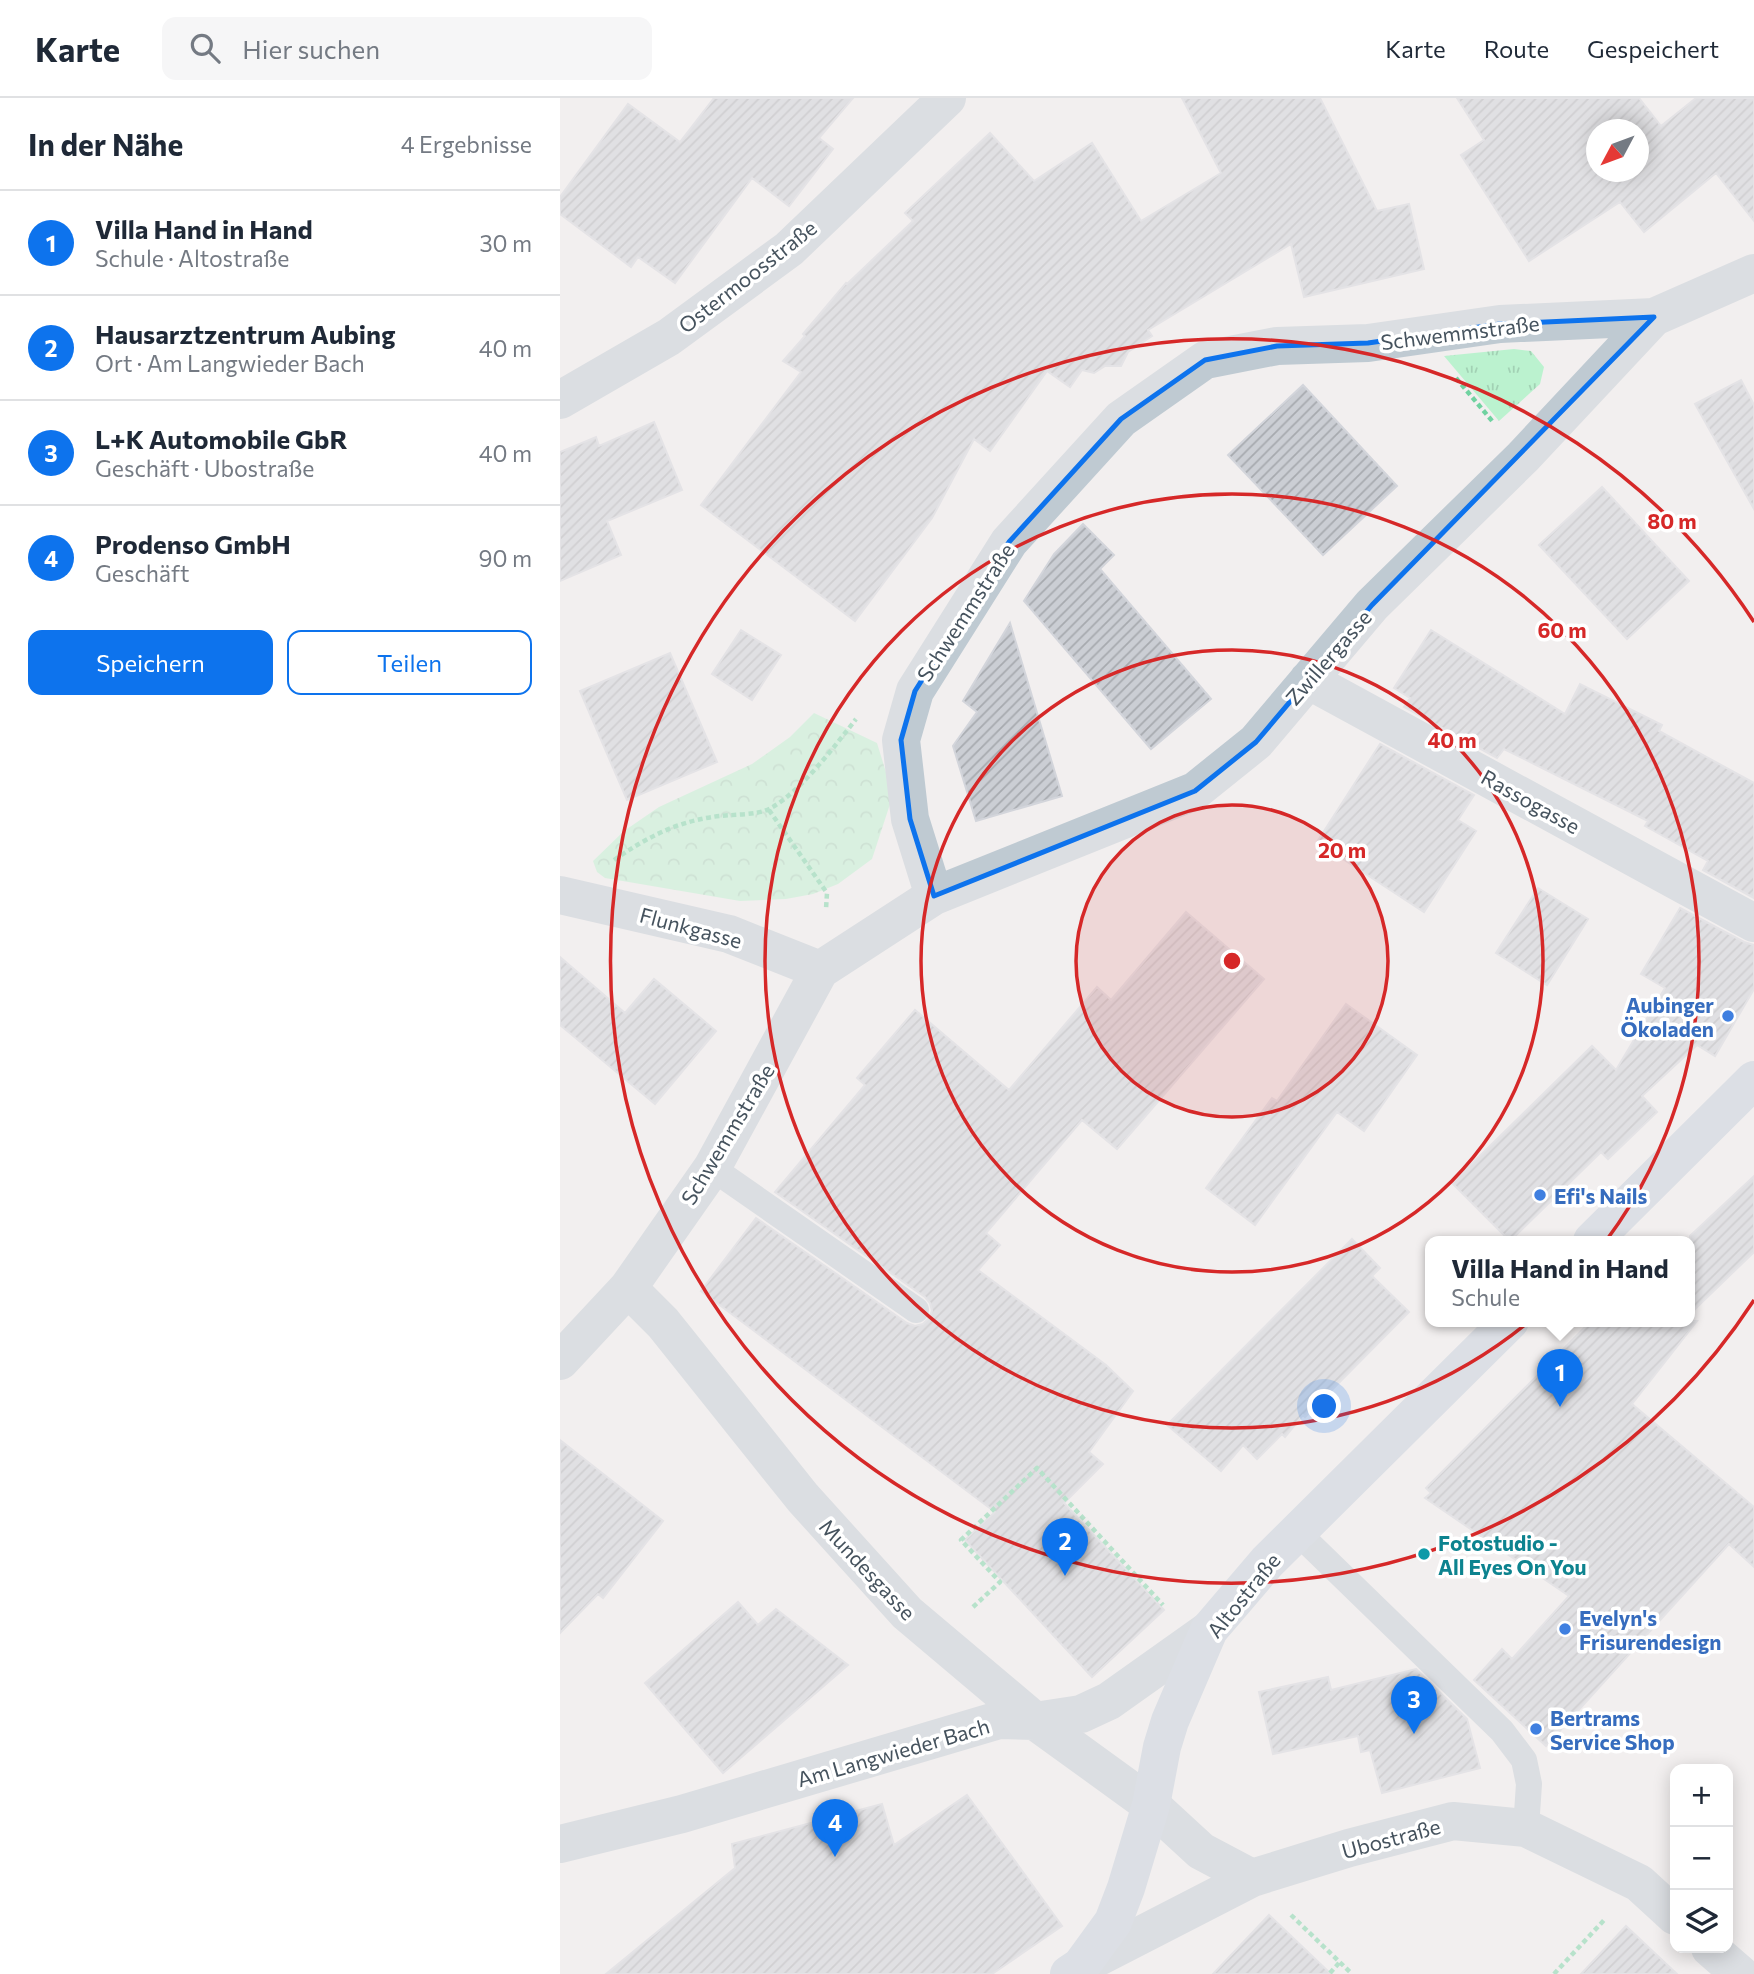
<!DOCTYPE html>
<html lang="de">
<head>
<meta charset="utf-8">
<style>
	:root { --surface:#fff; --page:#f6f6f7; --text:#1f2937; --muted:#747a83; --line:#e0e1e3; --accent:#0d73ed }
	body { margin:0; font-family:Commissioner,sans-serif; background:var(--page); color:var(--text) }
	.controls { position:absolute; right:21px; bottom:21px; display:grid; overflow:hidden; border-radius:14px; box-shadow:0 4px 18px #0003 }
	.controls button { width:63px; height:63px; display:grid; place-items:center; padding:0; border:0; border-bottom:2px solid var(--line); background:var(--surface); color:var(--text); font:35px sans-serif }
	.compass { position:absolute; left:1026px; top:21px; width:63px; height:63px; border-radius:50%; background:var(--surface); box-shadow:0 4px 18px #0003; rotate:229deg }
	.you { position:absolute; left:765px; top:1309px; width:24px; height:24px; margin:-18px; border:5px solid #fff; border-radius:50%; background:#1a73e8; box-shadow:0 0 0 10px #1a73e833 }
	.badge { display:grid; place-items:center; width:46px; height:46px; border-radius:50%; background:var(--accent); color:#fff; font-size:23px; font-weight:700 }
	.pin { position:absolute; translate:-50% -58px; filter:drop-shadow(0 2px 4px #0008) }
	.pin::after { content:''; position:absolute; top:37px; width:24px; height:21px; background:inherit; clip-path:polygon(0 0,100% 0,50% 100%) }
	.popup { position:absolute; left:865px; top:1138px; width:270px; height:91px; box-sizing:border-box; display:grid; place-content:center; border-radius:14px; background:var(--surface); filter:drop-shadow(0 2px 5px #0005); font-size:23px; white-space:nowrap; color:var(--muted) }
	.popup b { font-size:26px; color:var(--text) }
	.popup::after { content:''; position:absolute; left:50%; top:100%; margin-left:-14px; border:14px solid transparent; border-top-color:var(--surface) }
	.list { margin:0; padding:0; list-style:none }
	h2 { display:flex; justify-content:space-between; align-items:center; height:91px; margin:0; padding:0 28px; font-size:30px }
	h2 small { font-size:23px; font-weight:400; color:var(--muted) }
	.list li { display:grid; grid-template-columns:46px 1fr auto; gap:21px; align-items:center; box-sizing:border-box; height:105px; padding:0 28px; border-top:2px solid var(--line) }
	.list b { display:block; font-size:26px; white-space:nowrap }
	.list p { margin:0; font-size:23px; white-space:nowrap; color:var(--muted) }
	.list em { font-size:23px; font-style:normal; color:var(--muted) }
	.actions { display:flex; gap:14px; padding:21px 28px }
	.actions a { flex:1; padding:16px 0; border:2px solid var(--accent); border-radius:14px; text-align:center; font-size:24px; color:var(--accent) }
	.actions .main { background:var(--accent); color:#fff }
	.icon { flex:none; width:38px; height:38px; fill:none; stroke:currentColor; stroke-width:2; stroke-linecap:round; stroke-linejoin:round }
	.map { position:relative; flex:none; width:1194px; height:1876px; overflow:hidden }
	header { display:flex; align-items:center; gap:42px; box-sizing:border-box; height:98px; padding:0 35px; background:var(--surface); border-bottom:2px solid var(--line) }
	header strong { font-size:33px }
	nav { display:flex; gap:38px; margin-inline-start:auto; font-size:24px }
	.search { width:490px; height:63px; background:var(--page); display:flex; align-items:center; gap:18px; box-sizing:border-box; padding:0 24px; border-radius:14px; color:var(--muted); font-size:26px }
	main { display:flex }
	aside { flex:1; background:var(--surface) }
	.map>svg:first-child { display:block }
</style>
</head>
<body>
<header>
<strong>Karte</strong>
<div class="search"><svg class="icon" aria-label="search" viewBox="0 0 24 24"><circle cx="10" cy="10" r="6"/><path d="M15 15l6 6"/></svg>Hier suchen</div>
<nav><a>Karte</a><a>Route</a><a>Gespeichert</a></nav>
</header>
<main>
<aside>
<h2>In der Nähe<small>4 Ergebnisse</small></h2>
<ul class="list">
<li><span class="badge">1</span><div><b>Villa Hand in Hand</b><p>Schule · Altostraße</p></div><em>30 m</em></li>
<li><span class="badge">2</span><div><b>Hausarztzentrum Aubing</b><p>Ort · Am Langwieder Bach</p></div><em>40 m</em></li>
<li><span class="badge">3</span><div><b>L+K Automobile GbR</b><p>Geschäft · Ubostraße</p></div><em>40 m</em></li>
<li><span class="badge">4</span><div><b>Prodenso GmbH</b><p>Geschäft</p></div><em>90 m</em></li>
</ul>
<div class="actions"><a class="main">Speichern</a><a>Teilen</a></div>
</aside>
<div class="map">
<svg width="1194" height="1876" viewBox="0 0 1194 1876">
	<defs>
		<pattern id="grass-tufts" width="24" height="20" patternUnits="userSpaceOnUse" patternTransform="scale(1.75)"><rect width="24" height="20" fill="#bbf2cf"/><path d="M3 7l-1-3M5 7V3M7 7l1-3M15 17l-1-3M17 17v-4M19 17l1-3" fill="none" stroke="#a2d1b4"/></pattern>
		<pattern id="park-crowns" width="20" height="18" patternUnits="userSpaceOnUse" patternTransform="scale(1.75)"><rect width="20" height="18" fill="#bbf2cf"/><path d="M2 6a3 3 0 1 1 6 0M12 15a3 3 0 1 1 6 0" fill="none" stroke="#a2d1b4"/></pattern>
		<pattern id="building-hatch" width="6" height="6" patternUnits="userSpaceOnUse" patternTransform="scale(1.75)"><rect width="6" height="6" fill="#cbced4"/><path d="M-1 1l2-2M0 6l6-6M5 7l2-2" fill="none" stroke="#a7aaaf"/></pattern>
	</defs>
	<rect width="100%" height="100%" fill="#f2efef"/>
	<path fill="url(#grass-tufts)" d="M954,251L971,253L984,269L980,286L939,323L884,258Z"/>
	<path fill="url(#park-crowns)" d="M254,615L317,645L333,697L312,761L278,786L253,796L226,801L180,803L45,780L37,774L33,763L64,733L99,709L192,666L230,639Z"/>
	<path fill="url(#building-hatch)" stroke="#d3d5db" stroke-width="2" fill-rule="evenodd" d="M154,0H293L259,40L273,51L229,108L192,80L115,185L78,159L71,169L0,116V99L68,6L120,44Z
		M622,0H760L817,113L849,106L864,171L744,199L731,146L588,232L592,238L568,254L561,268H545L534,275L522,272L510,289L487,273L430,353L414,341L372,420L295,523L141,407L241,274L223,263L245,238L243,236L286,185L287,186L353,123L345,115L430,35L474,83L532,45L581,123L661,75Z
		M897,0H1079L1101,28L1136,0H1194V123L1156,75L1084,134L1060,104L969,163L901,57L924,42ZM1037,32H1079V74H1037Z
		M1181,282L1194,307V411L1135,306Z
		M743,287L837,388L763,457L668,357Z
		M94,324L122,392L47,423L61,457L0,483V354L36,339L39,348Z
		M1042,389L1129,483L1067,541L979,447Z
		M523,426L554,457L540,471L651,601L591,651L464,503L494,456Z
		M450,525L502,698L416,723L393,648L417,614L403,603Z
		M181,532L221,557L192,602L152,576Z
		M871,532L1005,616L1020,586L1102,627L1099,633L1194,685V800L1143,772L1148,763L1085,728L1088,723L944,651L937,660L844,609L850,600L834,590Z
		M110,555L157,664L67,702L20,593Z
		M820,646L914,697L898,722L916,733L864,814L757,744Z
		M978,790L1028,821L987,887L936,855Z
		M1120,810L1184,844L1194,847V891L1155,958L1137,947L1082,998L1097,1014L1048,1061L1041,1054L950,1143L892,1085L1032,948L1056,972L1105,890L1081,876Z
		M626,814L704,881L557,1051L522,1022L426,1135L440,1147L418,1172L546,1267L573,1293L529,1354L543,1366L504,1405L604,1512L532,1579L405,1442L435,1414L141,1193L196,1120L347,1225L355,1228L363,1226L369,1220L372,1213L370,1205L365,1199L215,1094L305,987L297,980L355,912L449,992L537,889L551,902Z
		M0,859L65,915L94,881L156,933L95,1006L0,927Z
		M786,906L857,957L804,1033L777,1014L695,1127L646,1090L712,1000L717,1003Z
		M1194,1078V1154L1130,1216V1138Z
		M792,1141L820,1170L812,1178L849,1214L745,1319L743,1317L725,1339L722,1336L697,1361L683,1347L661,1373L607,1327Z
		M1031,1223H1137L1072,1306L1194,1409V1469L1169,1446L986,1648L914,1582L942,1551L952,1561L1009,1498L865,1400L871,1395L866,1390Z
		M0,1342L103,1423L43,1500L38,1496L0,1535Z
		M178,1504L198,1527L216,1511L288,1567L163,1675L85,1585Z
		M856,1571L907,1621L920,1670L822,1695L810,1652L801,1654L798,1638L713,1656L699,1594L768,1579L771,1592Z
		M407,1697L502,1828L432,1876H46L175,1770L172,1746L322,1706L334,1747Z
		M709,1817L771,1876H653Z
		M1066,1828L1117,1876H1021Z"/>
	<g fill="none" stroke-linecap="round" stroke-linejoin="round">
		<path stroke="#70d2a0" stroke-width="4.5" stroke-dasharray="5 3.5" stroke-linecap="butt" d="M896,280L933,324
			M209,712L267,795L266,811
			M54,762C86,740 114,725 152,719C168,716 198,718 211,710C240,694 275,648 296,621
			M413,1509L440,1484L401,1442L477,1370L603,1507
			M731,1817L792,1876
			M770,1875L779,1865
			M994,1876L1046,1820"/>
		<path stroke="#bfcad2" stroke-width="26" d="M152,1070L356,1212
			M737,1434L942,1633L964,1662L969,1686L966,1730"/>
		<path stroke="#bfcad2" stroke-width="38" d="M0,302L109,239L229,151L387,0
			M748,582L1194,825
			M0,797L169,836L260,872
			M374,798L635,693L696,644L812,507L963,359L1094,219
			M68,1190L103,1225L243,1400L347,1515L475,1623L591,1707
			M0,1263L68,1190L152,1070L260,872L374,798L350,721L341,642L355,593L449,444L561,321L645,262L717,248L808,245L940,226L1094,219L1194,175
			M0,1746L122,1716L439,1622L475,1623L521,1616L549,1603L649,1532"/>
		<path stroke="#bfcad2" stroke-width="38" d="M591,1707L641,1753L692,1780
			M1150,1850L1180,1876
			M521,1868L692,1780L789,1750L893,1723L966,1730L1079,1785L1115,1818"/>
		<path stroke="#c0cdd9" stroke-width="38" d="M1032,1143L1194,982
			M509,1876L521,1868L553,1824L566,1790L591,1707L602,1649L610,1623L649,1532L707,1464L950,1223"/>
	</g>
	<path d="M0 0H1194V1876H0ZM1094,219L812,507L696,644L635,693L374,798L350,721L341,642L355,593L449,444L561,321L645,262L717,248L808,245L940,226Z" fill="#f2efef" fill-opacity=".55" fill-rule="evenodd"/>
	<path fill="none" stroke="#0d73ed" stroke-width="5" stroke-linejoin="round" d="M1094,219L812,507L696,644L635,693L374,798L350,721L341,642L355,593L449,444L561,321L645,262L717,248L808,245L940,226Z"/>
	<circle cx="672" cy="863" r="156" fill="#d62828" fill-opacity=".12"/>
	<g fill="none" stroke="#d62828" stroke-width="3.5">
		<circle cx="672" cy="863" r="156"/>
		<circle cx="672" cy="863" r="311"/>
		<circle cx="672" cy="863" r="467"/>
		<path d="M1194 1202A622 622 0 1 1 1194 524"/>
	</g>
	<g fill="#3f7fe0" stroke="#fff" stroke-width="2.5">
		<circle cx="1168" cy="918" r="7"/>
		<circle cx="980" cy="1097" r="7"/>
		<circle cx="1005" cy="1531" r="7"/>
		<circle cx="976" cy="1631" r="7"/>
	</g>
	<circle fill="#0f9aa8" stroke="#fff" stroke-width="2.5" cx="864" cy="1456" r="7"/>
	<g text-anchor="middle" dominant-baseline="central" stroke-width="7" stroke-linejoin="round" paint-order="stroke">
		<g font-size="21" fill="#46535e" stroke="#fff">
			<text transform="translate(187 178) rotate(-38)">Ostermoosstraße</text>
			<text transform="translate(900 234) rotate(-7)">Schwemmstraße</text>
			<text transform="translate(405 514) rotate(-57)">Schwemmstraße</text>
			<text transform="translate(768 559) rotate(-49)">Zwillergasse</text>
			<text transform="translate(971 703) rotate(29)">Rassogasse</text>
			<text transform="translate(131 829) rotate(15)">Flunkgasse</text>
			<text transform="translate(167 1036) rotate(-59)">Schwemmstraße</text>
			<text transform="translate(308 1471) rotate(47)">Mundesgasse</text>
			<text transform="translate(683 1497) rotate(-51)">Altostraße</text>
			<text transform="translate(333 1654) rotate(-16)">Am Langwieder Bach</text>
			<text transform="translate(831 1740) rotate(-15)">Ubostraße</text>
		</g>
		<g font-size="21" font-weight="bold" fill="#366cbe" stroke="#fff" text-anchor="start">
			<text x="1154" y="906" text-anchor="end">Aubinger<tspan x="1154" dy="24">Ökoladen</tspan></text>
			<text x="994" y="1097">Efi's Nails</text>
			<text x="1019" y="1519">Evelyn's<tspan x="1019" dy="24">Frisurendesign</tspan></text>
			<text x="990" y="1619">Bertrams<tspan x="990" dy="24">Service Shop</tspan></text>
		</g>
		<g font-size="21" font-weight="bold" fill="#0d838f" stroke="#fff" text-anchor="start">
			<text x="878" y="1444">Fotostudio -<tspan x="878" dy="24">All Eyes On You</tspan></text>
		</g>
	</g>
	<circle cx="672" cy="863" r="10" fill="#d62828" stroke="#fff" stroke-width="3.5"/>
	<g font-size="21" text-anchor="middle" font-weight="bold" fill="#d62828" stroke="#fff" stroke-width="7" stroke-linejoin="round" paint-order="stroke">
		<text x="1112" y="431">80 m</text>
		<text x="1002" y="540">60 m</text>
		<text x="892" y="650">40 m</text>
		<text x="782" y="760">20 m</text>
	</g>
</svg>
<div class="controls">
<button>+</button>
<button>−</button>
<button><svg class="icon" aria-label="layers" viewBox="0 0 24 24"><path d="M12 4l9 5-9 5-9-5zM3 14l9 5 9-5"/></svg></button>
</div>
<svg class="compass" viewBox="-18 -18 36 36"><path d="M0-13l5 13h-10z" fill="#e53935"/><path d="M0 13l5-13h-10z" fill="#747a83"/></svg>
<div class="you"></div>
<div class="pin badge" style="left:1000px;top:1309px">1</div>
<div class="popup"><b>Villa Hand in Hand</b>Schule</div>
<div class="pin badge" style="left:505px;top:1478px">2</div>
<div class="pin badge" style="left:854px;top:1636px">3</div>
<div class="pin badge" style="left:275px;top:1759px">4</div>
</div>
</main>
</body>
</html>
